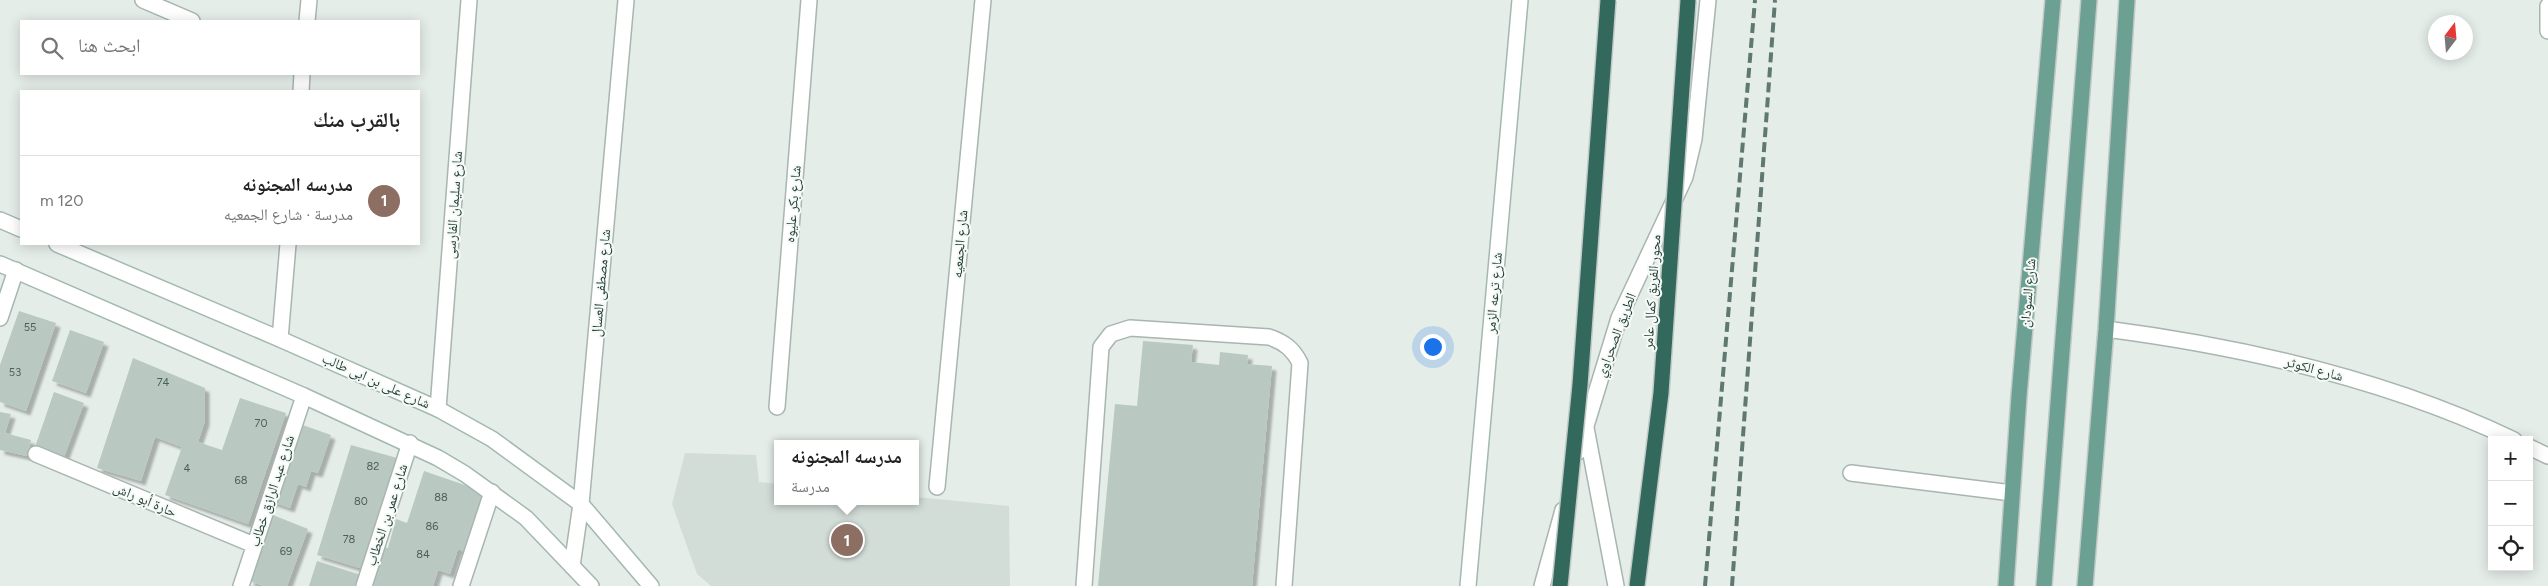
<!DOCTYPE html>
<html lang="ar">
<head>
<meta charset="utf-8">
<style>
	:root { --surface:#fff; --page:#f6f6f6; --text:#222; --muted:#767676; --line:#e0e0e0; --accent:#d93025 }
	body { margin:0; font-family:Figtree,"Noto Naskh Arabic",sans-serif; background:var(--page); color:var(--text); direction:rtl }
	.controls { position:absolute; right:15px; bottom:15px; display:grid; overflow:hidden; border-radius:0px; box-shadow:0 2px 12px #0003 }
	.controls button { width:45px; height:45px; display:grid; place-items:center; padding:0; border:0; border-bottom:1px solid var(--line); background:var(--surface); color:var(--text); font:25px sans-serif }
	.compass { position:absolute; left:2428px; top:15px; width:45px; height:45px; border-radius:50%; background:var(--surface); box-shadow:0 2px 12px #0003; rotate:16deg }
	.you { position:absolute; left:1432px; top:346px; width:18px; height:18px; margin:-12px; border:4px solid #fff; border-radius:50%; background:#1a73e8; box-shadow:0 0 0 8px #1a73e833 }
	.badge { display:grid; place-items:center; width:32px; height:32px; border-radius:50%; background:var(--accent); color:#fff; font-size:16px; font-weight:700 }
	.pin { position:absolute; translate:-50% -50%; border:2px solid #fff; box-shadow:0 1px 5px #0006 }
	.popup { position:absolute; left:774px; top:440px; width:145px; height:65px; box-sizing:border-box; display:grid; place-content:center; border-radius:0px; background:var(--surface); filter:drop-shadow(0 1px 4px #0005); font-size:16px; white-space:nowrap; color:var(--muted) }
	.popup b { font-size:19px; color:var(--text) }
	.popup::after { content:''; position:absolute; left:50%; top:100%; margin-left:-10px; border:10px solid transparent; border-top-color:var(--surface) }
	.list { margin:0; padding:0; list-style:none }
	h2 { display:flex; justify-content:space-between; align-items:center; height:65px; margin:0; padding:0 20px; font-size:21px }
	h2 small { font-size:16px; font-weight:400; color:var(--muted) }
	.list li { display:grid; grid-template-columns:32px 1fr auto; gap:15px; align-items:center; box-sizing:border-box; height:90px; padding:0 20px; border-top:1px solid var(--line) }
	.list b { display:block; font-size:19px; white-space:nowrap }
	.list p { margin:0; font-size:16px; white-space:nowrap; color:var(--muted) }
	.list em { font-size:16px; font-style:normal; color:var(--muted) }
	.icon { flex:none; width:28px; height:28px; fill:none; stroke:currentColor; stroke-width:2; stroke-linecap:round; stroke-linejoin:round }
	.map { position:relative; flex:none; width:2548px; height:586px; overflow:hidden; direction:ltr }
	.search { position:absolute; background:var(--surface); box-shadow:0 2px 12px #0003; left:20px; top:20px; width:400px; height:55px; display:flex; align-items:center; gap:12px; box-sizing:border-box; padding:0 18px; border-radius:0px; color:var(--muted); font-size:19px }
	.panel { position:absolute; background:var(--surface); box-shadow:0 2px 12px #0003; left:20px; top:90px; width:400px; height:155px; border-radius:0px; direction:rtl }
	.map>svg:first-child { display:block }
</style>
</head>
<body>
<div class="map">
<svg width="2548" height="586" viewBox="0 0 2548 586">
	<defs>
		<filter id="shadow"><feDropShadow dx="4.5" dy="4.5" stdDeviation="1" flood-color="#0004"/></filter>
	</defs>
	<rect width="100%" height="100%" fill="#e5ede9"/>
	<path fill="#d3ddd8" d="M685,453L756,455L759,482L778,484V501H916V497L1009,506L1010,586H711L697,574L672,504Z"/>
	<path fill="#bac8c2" filter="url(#shadow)" d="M19,311L56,323L26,411L0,402V365Z
		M70,330L104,342L86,393L52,381Z
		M1143,341L1193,345L1191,362L1219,365L1220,352L1248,355L1247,364L1272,366L1252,586H1098L1115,404L1137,406Z
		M133,358L205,388V421L198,442L222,450L240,398L286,413L248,524L165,495L182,447L155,437L141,481L97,468Z
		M54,392L84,403L64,457L35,447Z
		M0,412L11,414L5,433L31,440L27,456L0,450Z
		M297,423L331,435L318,473L311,471L306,487L298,484L290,508L270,501Z
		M351,445L397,458L363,569L317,555Z
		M424,471L488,493L467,553L458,549L450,574L438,570L433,586H368L377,546L388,548L396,519L407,523Z
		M273,515L308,529L287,586H264L249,581Z
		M317,561L361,575L357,586H309Z"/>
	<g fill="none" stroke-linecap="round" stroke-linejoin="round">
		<g stroke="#a8b5b0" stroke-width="18">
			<path id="lane" d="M1586,428L1616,586
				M1578,452L1619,318L1685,177L1694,139L1708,0
				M1084,586L1101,347L1111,334L1130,328L1269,337C1284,342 1293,349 1300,363L1284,586
				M1542,586L1563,510"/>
		</g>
		<g stroke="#a8b5b0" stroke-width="18">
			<path id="street" d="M143,0L192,21
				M2548,6V31
				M307,21L309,0
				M301,91L302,74
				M0,318L16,270
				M2106,329C2245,347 2386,379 2514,440
				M280,339L288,244
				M777,407L809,0
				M438,409L469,0
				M2529,447L2548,456
				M36,454L254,545
				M1851,473L2012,493
				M937,487L983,0
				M572,566L581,504L626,0
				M241,586L304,396
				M364,586L410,443
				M461,586L492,492"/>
		</g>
		<g stroke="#a3b8b1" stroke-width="18">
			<path id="secondary" d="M0,220L21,229
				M57,244L280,339L438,409L492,439L581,504L651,586
				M0,264L304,396L438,458L465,474L526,518L591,586
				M1468,586L1520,0"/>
		</g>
		<g stroke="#c2c9c7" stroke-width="18">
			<path id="primary" d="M2006,586L2019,396L2053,0
				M2044,586L2089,0
				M2085,586L2106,329L2127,0"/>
		</g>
		<use href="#lane" stroke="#fff" stroke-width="15"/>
		<use href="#street" stroke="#fff" stroke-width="15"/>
		<use href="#secondary" stroke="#fff" stroke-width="15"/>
		<use href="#primary" stroke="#6ca092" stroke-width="15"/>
		<path stroke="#5f7972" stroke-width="4" stroke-dasharray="10 5" stroke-linecap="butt" d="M1705,586L1755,0
			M1732,586L1775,0"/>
		<g stroke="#c2c9c7" stroke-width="18" stroke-linecap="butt">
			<path id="highway-bridge" d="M1560,586L1580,385L1608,0
				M1637,586L1661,393L1688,0"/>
		</g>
		<use href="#highway-bridge" stroke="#32695c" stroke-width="15"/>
	</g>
	<g text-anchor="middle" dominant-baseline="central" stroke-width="4" stroke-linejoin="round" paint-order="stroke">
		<g font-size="11" fill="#4a605a">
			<text x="30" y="327">55</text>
			<text x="15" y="372">53</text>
			<text x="163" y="382">74</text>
			<text x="261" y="423">70</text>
			<text x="373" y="466">82</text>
			<text x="187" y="468">4</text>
			<text x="241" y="480">68</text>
			<text x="441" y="497">88</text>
			<text x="361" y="501">80</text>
			<text x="432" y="526">86</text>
			<text x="349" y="539">78</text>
			<text x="286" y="551">69</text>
			<text x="423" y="554">84</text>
		</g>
		<g font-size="14" fill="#253e37" stroke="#f5faf7">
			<text transform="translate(793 204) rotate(-85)">شارع بكر عليوه</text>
			<text transform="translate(454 205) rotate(-86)">شارع سليمان الفارسى</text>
			<text transform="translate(960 244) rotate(-85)">شارع الجمعيه</text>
			<text transform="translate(601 283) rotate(-85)">شارع مصطفى العسال</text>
			<text transform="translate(1652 292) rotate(-86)">محور الفريق كمال عامر</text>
			<text transform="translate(1494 293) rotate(-85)">شارع ترعه الزمر</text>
			<text transform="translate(2028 293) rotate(-85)">شارع السودان</text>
			<text transform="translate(1616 335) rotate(-69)">الطريق الصحراوي</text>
			<text transform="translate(2314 369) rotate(15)">شارع الكوثر</text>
			<text transform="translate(376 381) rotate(24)">شارع على بن ابى طالب</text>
			<text transform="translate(272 491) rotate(-72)">شارع عبد الرازق خطاب</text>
			<text transform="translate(145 500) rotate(23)">حارة أبو راش</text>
			<text transform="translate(387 515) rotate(-72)">شارع عمر بن الخطاب</text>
		</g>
	</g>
</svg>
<div class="controls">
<button>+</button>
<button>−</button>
<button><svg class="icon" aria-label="locate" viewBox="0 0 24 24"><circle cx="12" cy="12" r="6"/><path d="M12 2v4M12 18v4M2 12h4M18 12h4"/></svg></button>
</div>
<svg class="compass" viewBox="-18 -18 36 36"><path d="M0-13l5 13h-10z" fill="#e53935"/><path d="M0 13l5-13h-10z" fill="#767676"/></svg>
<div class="you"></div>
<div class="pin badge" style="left:847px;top:540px;background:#8d6e63">1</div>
<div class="popup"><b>مدرسه المجنونه</b>مدرسة</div>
<div class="search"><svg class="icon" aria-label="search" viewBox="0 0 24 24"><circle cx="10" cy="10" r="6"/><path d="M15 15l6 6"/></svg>ابحث هنا</div>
<section class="panel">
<h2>بالقرب منك<small></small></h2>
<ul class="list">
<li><span class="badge" style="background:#8d6e63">1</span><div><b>مدرسه المجنونه</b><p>مدرسة · شارع الجمعيه</p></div><em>120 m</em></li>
</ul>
</section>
</div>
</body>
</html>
